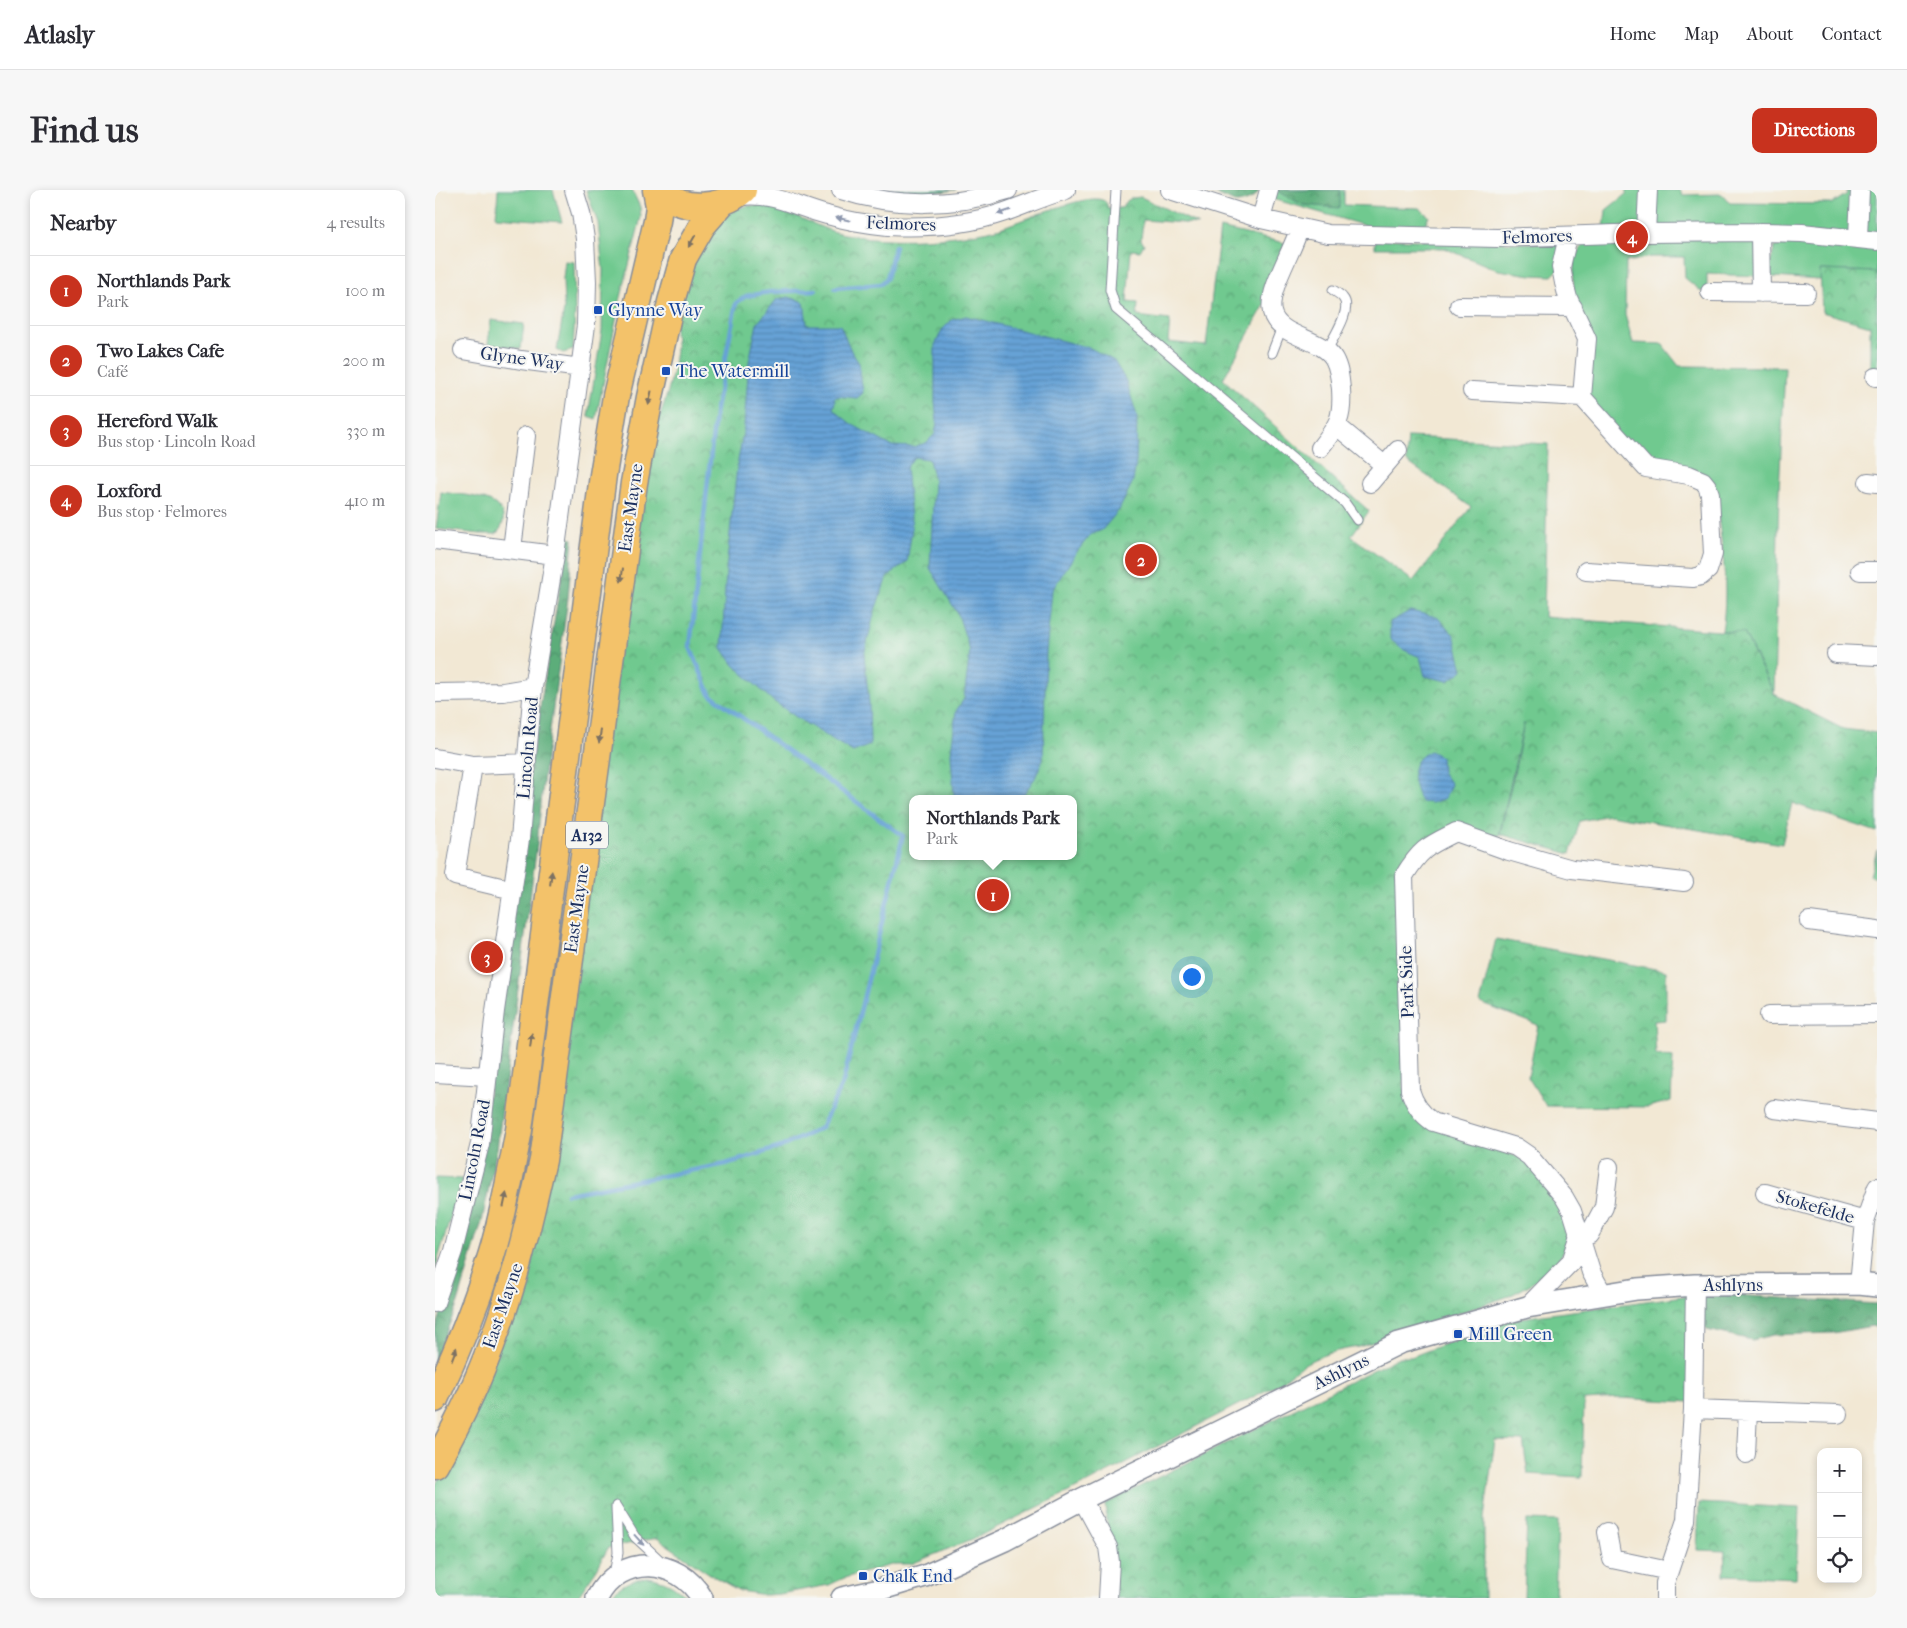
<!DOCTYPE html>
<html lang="en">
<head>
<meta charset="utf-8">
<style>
	:root { --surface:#fff; --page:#f7f7f7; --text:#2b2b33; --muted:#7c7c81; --line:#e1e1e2; --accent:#c8321e }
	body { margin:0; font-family:"IM FELL French Canon",serif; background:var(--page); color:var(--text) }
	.controls { position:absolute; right:15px; bottom:15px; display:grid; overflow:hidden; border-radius:10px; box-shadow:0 2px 8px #0003 }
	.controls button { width:45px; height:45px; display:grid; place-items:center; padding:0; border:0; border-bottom:1px solid var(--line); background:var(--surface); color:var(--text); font:25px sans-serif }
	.you { position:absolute; left:756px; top:786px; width:18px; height:18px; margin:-12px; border:4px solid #fff; border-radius:50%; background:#1a73e8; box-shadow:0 0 0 8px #1a73e833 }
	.badge { display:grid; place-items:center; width:32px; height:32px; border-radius:50%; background:var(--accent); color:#fff; font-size:16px; font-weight:700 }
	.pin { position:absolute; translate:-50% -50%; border:2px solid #fff; box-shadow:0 1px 5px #0006 }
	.popup { position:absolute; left:474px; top:605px; width:168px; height:65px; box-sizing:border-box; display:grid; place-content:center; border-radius:10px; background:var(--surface); filter:drop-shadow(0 1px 4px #0005); font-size:16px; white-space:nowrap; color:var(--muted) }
	.popup b { font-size:19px; color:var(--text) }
	.popup::after { content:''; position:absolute; left:50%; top:100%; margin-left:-10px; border:10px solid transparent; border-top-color:var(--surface) }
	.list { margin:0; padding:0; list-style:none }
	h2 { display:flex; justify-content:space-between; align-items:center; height:65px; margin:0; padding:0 20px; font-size:21px }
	h2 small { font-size:16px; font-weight:400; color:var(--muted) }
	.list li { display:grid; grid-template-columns:32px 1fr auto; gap:15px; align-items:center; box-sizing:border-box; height:70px; padding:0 20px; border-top:1px solid var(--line) }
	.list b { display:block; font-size:19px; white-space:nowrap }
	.list p { margin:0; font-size:16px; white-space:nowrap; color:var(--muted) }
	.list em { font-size:16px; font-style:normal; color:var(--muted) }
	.icon { flex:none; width:28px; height:28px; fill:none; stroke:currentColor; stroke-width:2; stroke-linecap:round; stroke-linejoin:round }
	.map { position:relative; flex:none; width:1442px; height:1408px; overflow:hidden; border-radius:10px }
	header { display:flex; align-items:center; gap:30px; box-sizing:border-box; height:70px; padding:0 25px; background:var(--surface); border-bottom:1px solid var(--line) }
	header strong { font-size:24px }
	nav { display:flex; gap:28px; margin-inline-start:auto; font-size:18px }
	.intro { display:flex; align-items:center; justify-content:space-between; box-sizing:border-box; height:120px; padding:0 30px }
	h1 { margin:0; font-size:35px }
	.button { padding:12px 22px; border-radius:10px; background:var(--accent); color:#fff; font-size:18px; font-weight:700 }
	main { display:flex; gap:30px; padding:0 30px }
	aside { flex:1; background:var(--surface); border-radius:10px; box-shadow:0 2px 8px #0003 }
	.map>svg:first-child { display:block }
</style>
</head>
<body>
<header>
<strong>Atlasly</strong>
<nav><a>Home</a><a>Map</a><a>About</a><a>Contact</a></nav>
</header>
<div class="intro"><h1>Find us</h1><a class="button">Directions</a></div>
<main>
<aside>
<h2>Nearby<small>4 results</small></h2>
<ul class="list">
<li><span class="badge">1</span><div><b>Northlands Park</b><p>Park</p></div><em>100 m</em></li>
<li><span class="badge">2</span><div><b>Two Lakes Cafe</b><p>Café</p></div><em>200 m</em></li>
<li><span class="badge">3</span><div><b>Hereford Walk</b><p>Bus stop · Lincoln Road</p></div><em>330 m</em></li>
<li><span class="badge">4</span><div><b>Loxford</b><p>Bus stop · Felmores</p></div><em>410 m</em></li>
</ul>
</aside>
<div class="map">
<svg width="1442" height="1408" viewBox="0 0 1442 1408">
	<defs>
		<pattern id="forest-crowns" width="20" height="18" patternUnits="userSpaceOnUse" patternTransform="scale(1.25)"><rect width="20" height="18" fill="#5cad7a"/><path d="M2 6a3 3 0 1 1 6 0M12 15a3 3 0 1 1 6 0" fill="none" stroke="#4b8d67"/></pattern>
		<pattern id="park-crowns" width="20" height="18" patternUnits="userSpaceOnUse" patternTransform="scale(1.25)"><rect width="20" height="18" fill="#70c98f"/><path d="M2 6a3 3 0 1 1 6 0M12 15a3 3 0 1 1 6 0" fill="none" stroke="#5ba478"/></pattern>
		<pattern id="water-rules" width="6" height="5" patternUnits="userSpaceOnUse" patternTransform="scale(1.25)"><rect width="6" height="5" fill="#66a2d6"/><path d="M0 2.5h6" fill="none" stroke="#5384b1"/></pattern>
	</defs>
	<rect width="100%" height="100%" fill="#f6f6f2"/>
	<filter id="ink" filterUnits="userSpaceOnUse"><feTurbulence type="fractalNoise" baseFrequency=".02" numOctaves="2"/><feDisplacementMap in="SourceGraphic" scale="10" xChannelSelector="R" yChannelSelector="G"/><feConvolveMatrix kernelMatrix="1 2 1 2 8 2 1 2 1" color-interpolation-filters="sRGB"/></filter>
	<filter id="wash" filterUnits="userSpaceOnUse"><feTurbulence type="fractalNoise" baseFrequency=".0096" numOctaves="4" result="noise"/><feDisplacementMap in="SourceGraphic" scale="20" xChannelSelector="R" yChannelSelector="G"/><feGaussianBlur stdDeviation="1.12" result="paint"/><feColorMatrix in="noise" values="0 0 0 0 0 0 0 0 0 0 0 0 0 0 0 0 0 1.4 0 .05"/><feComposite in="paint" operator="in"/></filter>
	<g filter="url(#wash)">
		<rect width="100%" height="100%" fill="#f2e8d4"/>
		<path fill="#70c98f" stroke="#467c76" d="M63,0H118L127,32L61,27Z
			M151,0H197L205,17L206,27L185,111L161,229L153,226L167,141L168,80L163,33Z
			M444,0H521L477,5Z
			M840,0H909V15L984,18L994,26L987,41L938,38L838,9Z
			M1192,0H1245L1248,5L1287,4L1295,13L1397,14L1412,4V0H1442V44L1169,38L1171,20L1191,4Z
			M1322,45V86L1272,84V100L1267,102L1250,88L1249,67H1216L1191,72L1190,125L1198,153L1227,154L1244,176L1350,177L1344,302L1339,503L1309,443L1287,441C1295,392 1285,342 1278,293L1211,278L1147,207L1153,145L1138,112L1139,72L1151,48Z
			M940,49L1127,54L1126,77L1117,86L1096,85L1063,80L1009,58H940Z
			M1359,51L1442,55V82L1386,80V90L1337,87L1335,73L1340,57Z
			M130,71L139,72L140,123L138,160L128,163L122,160L129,119L128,88Z
			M56,130L89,134L86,159L53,154Z
			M6,302C23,305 65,305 68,326C69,334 66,339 61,344H46L1,339Z
			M0,988L27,989L0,1079Z
			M1092,1330L1123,1331L1120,1408H1089Z
			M212,1387C230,1390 240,1395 252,1408H173C185,1395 195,1390 212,1387Z"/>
		<path fill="url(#forest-crowns)" stroke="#3c6e6c" d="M772,0H824C821,8 811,12 802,13Z
			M841,0H905V18L868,15Z
			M133,348L138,349L133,408L109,584L102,655L62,959L47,1031L23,1113L0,1170V1141L26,1065L40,1006L99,553Z
			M1267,1103L1442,1114V1138L1437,1136L1398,1143L1338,1145L1317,1150L1272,1140L1261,1129Z"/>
		<path fill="url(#park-crowns)" stroke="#467c76" fill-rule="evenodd" d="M706,7L763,34L708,30L706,50L709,54L705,61L696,60L692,112L703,113L702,126L735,130L733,152L771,156L785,38L850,53L838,100L788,189L934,321L916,346L978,391L1036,317L971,271L973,247L1113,254L1109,427L1309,443L1339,504L1408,539L1442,543V642L1357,613L1347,654L1175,625L1145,631L1135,664L1065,644L1081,574L1089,533L1064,646L1021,638L974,666L969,898L989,934C1012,942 1035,950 1058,958C1067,962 1078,964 1087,969C1096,974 1105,989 1112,998C1154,1050 1126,1080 1074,1106L924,1157C894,1161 868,1170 847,1192L652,1293L540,1348L476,1374H460L409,1388L394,1395L345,1404L330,1405L305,1401L278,1386L222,1348L173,1358L162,1379L142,1408H0V1296L15,1269L76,1125L217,244C229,218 238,189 241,160C242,152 239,143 240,134C241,125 261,61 265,55C271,46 288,27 296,22C330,1 371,35 404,43C441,51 483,51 521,46C534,44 549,43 562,39C582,33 651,3 667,10C671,11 672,14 673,18H687C691,9 696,8 706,7ZM478,609H638V666H478Z
			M1385,80L1442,82V180L1435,179V136L1387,122Z
			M1442,660V688L1435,686Z
			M1061,749L1231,781V830L1219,831L1221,865L1238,867L1236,911L1213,917L1111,916L1093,887L1103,835L1045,813Z
			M1256,1105L1255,1212L1185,1208L1149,1210L1147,1287L1093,1284L1088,1251L1060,1250L1049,1328V1408H681L670,1314L964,1167H976L1071,1130Z
			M1264,1313L1364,1318L1361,1388L1289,1385L1290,1361L1262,1360Z"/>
		<path fill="url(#water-rules)" stroke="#40689a" d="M354,107L369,112L372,135H405L417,163L424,173L428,203L422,208L404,206L399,208L400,211L398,219L416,234L456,256L478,257L491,253L500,244L502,233L500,212V155L507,140L517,130L531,126L655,158L679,171L691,191L702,226L701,272L698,291L684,320L667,340L655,345L641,363L617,400L611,462L608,569L600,588L588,605L583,609H521L519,606L516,564L521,521L529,509L535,461L523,424L495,378L499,291L494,269L479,267L471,278L477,338L472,372L452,387L440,420L429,465L434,513L435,555L418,562L364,529L337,510L299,475L287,458L291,381L302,277L309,237L314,172L322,134L342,109Z
			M975,421L1002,427L1019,445L1028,480L1013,491L990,486L985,467L967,459L955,449V432Z
			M995,561L1006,567L1007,582L1016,594L1010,608L997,613L986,612C980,599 973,580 985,568C987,565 992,563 995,561Z"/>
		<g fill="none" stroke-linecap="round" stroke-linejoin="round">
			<path stroke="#66a2d6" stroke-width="4.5" d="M400,98L446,94L452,88L460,56
				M132,1004L291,974L346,957L386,938L408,892L468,646L275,504L255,457L280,224L301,113L311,106L335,102L381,100"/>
		</g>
	</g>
	<g filter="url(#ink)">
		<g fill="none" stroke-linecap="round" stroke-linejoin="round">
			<g stroke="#868c99" stroke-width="11">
				<path id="service" d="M681,0L675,100L681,119L910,313L922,330
					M892,160C898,148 918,119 908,108C906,105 901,102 898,100
					M837,163L847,137
					M181,1316L200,1347L228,1373
					M179,1384L183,1363L181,1318"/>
			</g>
			<g stroke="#868c99" stroke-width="20">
				<path id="minor" d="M406,0C460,18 519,17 573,0
					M735,0L826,29L893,44L1062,48L1211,43L1325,42L1367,43L1442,51
					M301,7C334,0 361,17 392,25C412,31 432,34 453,36C492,38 532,35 570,22C590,15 610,6 631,0
					M826,29L834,0
					M864,39C858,61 832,101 837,122C843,148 887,147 899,169C904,178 905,189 906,199C908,229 903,235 885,258
					M1325,42L1326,103
					M1211,43L1213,0
					M1133,46L1126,77L1129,93L1133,108L1152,149L1147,207L1211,278L1254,285L1268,291L1272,296L1275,304L1278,364L1273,380L1266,386L1258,388L1151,381
					M1423,48L1425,0
					M1275,102L1371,103
					M1024,116L1138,117
					M28,160L86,170L146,178
					M1440,187H1442
					M1037,201L1147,207
					M902,236L949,275
					M1433,292L1442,293
					M935,293L963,260
					M0,350L120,365
					M77,359L91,246
					M1425,381H1442
					M1401,464L1442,466
					M0,503L68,502L98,497
					M0,568L38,575
					M78,700L20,686L38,575L92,573
					M1374,731L1442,740
					M1334,825L1442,824
					M0,883L53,886
					M1339,919L1442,932
					M1330,1003L1430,1031
					M1424,1094L1430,1031L1442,997
					M1168,1104L1156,1082L1137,1021L1129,1007L1094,966L1081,957L998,932C986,924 979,914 975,900L969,686C986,658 993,656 1021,642L1074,661L1137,679L1249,692
					M0,1113L18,1061L45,954L60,821L85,649L98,497L120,365L151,135L152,92L150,49L146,23L139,0
					M1092,1117L1136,1072L1144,1048L1154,1045L1169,1017L1174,977
					M1258,1219L1403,1224
					M1311,1264L1313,1221
					M647,1309L673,1357L675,1372L673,1408
					M1172,1342L1177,1369L1234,1381
					M1230,1408V1393L1251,1330L1258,1219L1260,1095"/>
			</g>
			<g stroke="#868c99" stroke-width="24">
				<path id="tertiary" d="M162,1408C185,1363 243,1367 267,1408
					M407,1408L440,1401L490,1386L570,1350L647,1309L964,1153L1092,1117L1202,1099L1260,1095L1424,1094L1442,1096"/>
			</g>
			<g stroke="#868c99" stroke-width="29">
				<path id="primary" d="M225,0C246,23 287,19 308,0
					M0,1209C22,1162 42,1112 57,1063C69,1023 76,981 84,940L168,285L181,206L222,31L224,16L221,0
					M0,1275C24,1232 46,1186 62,1139C82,1084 95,1027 108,970L199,293L215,207L236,112L248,69L267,36L287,13"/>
			</g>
			<use href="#service" stroke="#fff" stroke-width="9"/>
			<use href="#minor" stroke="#fff" stroke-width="18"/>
			<use href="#tertiary" stroke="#fff" stroke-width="21"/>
			<use href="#primary" stroke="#f3c26a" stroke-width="26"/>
		</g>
		<defs><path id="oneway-solid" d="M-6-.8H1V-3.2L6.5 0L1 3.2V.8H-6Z" transform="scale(1.25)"/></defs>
		<g fill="#8d97ae">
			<use href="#oneway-solid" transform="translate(569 22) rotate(162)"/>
			<use href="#oneway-solid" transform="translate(408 29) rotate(-167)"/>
			<use href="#oneway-solid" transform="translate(204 1350) rotate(48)"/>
		</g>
		<g fill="#7c7163">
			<use href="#oneway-solid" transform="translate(257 51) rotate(120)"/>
			<use href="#oneway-solid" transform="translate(215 208) rotate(102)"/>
			<use href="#oneway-solid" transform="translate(187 385) rotate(98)"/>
			<use href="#oneway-solid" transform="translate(165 546) rotate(98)"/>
			<use href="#oneway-solid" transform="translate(116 688) rotate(-83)"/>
			<use href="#oneway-solid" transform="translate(96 850) rotate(-83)"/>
			<use href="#oneway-solid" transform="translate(70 1010) rotate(-78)"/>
			<use href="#oneway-solid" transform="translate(19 1164) rotate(-69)"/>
		</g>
	</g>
	<g fill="#1a4fb4" stroke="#f6f6f2" stroke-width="2">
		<rect x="158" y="115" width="10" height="10" rx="2.5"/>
		<rect x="226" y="176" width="10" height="10" rx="2.5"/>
		<rect x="1018" y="1139" width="10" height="10" rx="2.5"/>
		<rect x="423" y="1381" width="10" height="10" rx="2.5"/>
	</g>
	<g text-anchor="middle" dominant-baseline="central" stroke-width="4" stroke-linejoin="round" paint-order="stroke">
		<rect fill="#f6f6f2" stroke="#5d6b8a" stroke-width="1" x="131" y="631.5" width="42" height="27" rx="4"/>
		<g font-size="16" font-weight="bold" fill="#1b2f5e">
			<text x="152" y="645">A132</text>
		</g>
		<g font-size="18" fill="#1b2f5e" stroke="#f6f6f2">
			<text transform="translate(466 34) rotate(2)">Felmores</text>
			<text transform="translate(1102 47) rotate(-2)">Felmores</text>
			<text transform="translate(87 169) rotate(8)">Glyne Way</text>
			<text transform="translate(196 318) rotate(-82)">East Mayne</text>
			<text transform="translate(93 558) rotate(-85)">Lincoln Road</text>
			<text transform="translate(142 719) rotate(-82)">East Mayne</text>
			<text transform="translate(972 792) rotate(-92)">Park Side</text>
			<text transform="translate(40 960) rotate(-79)">Lincoln Road</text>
			<text transform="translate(1380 1017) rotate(16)">Stokefelde</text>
			<text x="1298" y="1095">Ashlyns</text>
			<text transform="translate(68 1116) rotate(-71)">East Mayne</text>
			<text transform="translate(906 1182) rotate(-26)">Ashlyns</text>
		</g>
		<g font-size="18" fill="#164399" stroke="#f6f6f2" text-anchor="start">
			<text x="173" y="120">Glynne Way</text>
			<text x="241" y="181">The Watermill</text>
			<text x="1033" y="1144">Mill Green</text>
			<text x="438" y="1386">Chalk End</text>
		</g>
	</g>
</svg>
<div class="controls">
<button>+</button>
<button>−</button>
<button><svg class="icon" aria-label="locate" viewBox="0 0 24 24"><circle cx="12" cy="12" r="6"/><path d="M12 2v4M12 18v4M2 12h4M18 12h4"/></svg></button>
</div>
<div class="you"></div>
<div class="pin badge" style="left:558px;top:705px">1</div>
<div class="popup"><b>Northlands Park</b>Park</div>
<div class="pin badge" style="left:706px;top:370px">2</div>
<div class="pin badge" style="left:52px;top:767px">3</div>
<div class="pin badge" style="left:1197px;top:47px">4</div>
</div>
</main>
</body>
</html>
